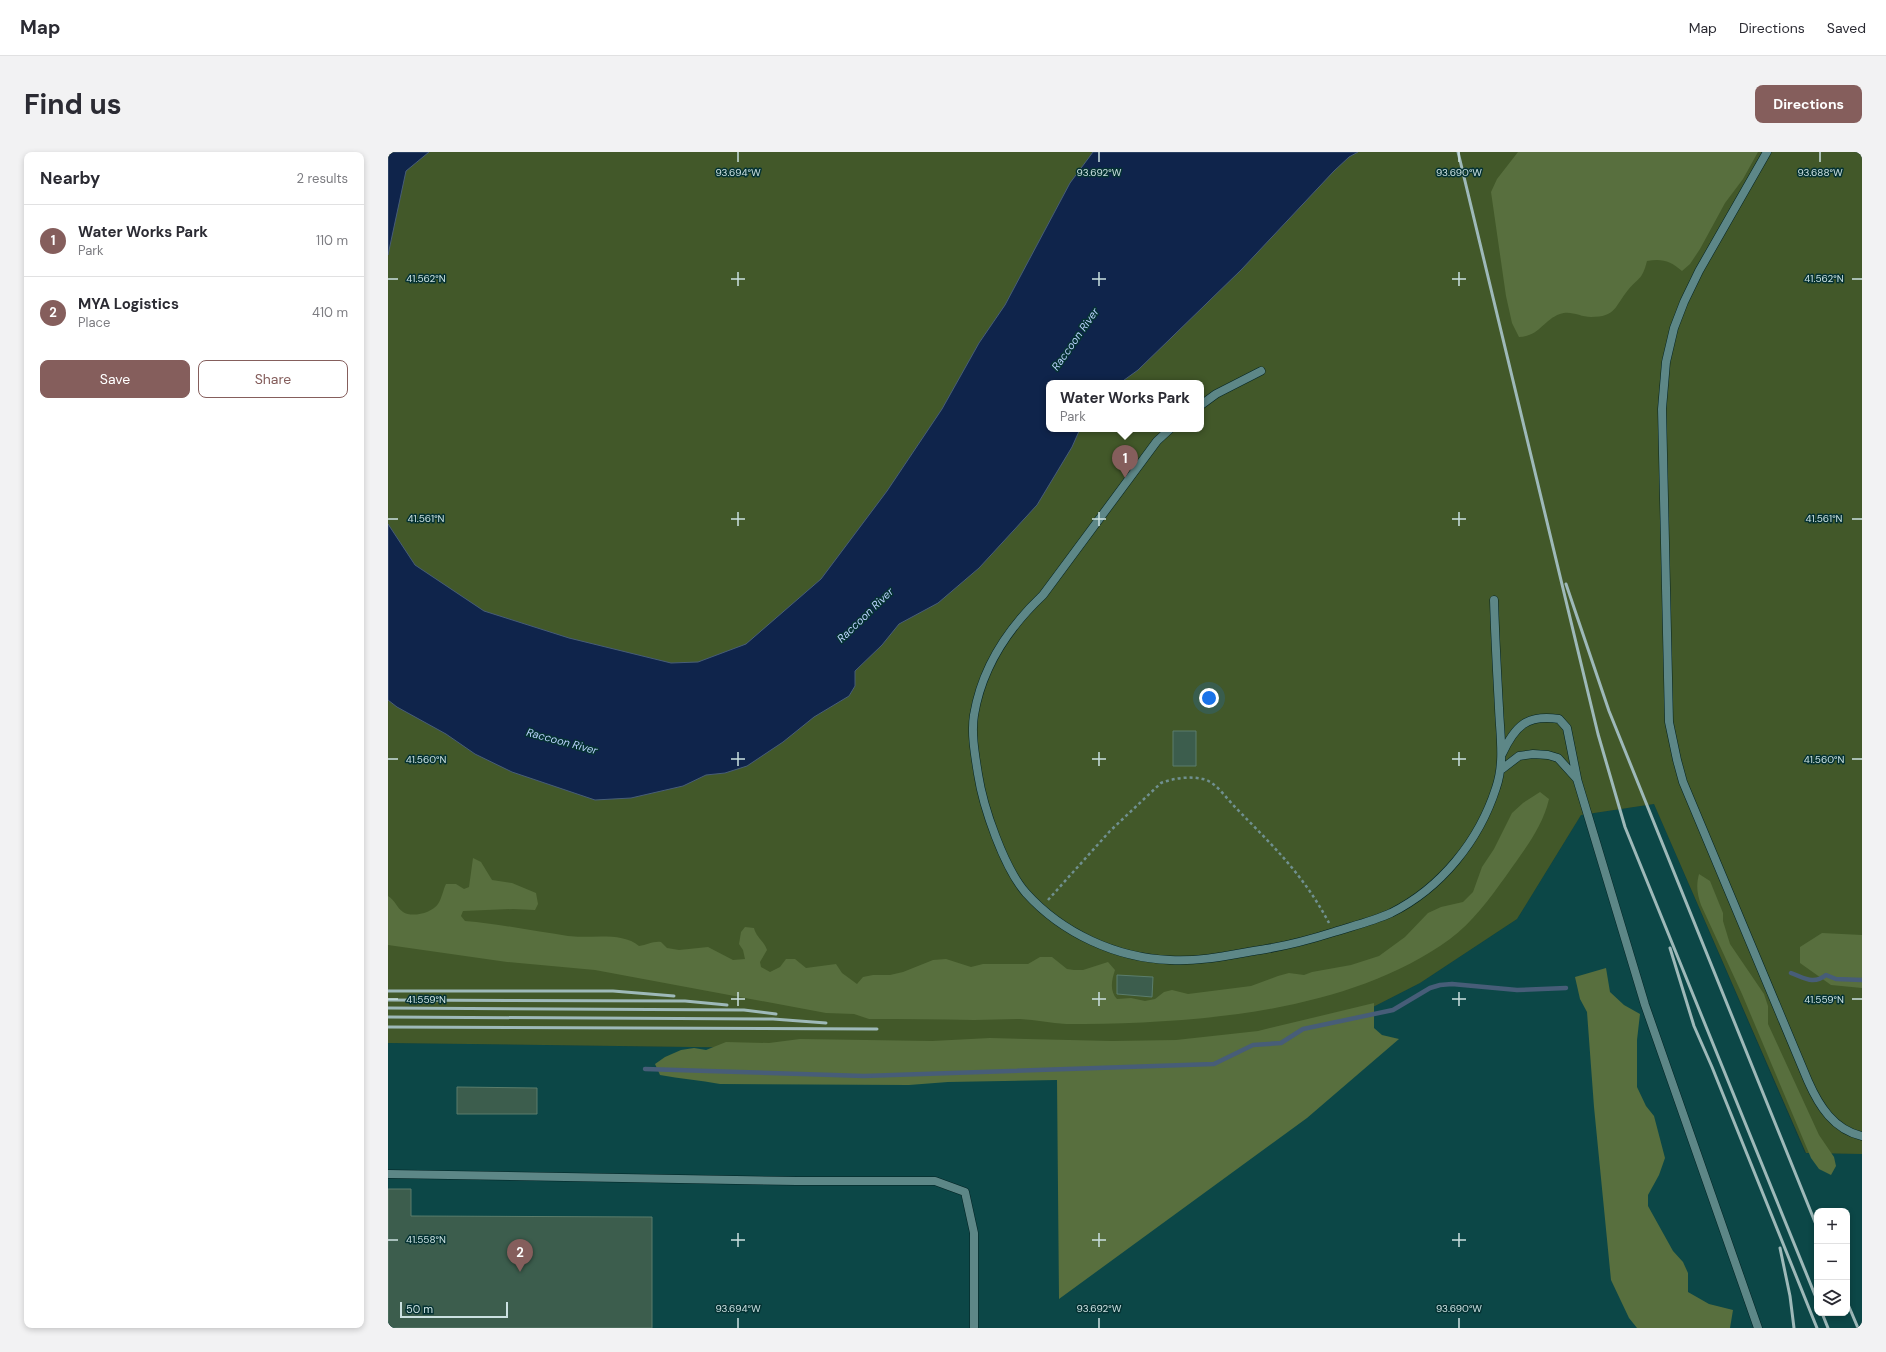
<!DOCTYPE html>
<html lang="en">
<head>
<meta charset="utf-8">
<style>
	:root { --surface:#fff; --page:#f2f2f3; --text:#2b2b33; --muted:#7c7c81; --line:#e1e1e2; --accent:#855e5c }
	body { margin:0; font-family:"DM Sans",sans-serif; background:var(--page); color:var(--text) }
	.controls { position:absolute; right:12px; bottom:12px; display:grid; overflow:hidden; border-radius:8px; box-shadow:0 2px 6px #0003 }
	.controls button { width:36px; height:36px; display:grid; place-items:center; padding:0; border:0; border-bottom:1px solid var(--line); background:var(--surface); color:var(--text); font:20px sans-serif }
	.scale { position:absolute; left:12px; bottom:10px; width:108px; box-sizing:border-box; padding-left:4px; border:2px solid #cbe1e1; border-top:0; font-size:11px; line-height:14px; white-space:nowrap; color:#cbe1e1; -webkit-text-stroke:3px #053233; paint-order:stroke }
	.you { position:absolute; left:821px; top:546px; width:14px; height:14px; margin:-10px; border:3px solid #fff; border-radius:50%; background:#1a73e8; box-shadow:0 0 0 6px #1a73e833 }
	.badge { display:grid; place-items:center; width:26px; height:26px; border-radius:50%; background:var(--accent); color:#fff; font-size:13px; font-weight:700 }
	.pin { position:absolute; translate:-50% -33px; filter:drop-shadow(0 1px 2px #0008) }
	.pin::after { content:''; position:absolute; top:21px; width:14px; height:12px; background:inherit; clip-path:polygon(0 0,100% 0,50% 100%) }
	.popup { position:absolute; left:658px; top:228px; width:158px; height:52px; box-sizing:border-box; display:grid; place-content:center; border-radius:8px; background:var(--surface); filter:drop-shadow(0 1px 3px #0005); font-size:13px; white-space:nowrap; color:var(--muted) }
	.popup b { font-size:15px; color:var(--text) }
	.popup::after { content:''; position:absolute; left:50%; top:100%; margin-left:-8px; border:8px solid transparent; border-top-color:var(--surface) }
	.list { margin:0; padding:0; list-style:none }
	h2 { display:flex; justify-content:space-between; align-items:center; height:52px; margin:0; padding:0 16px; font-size:17px }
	h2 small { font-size:13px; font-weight:400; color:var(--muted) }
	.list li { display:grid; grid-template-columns:26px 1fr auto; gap:12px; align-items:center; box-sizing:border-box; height:72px; padding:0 16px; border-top:1px solid var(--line) }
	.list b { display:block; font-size:15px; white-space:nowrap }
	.list p { margin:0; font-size:13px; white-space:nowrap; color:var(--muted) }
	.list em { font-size:13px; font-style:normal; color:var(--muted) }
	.actions { display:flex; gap:8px; padding:12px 16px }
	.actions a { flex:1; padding:9px 0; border:1px solid var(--accent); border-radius:8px; text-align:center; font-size:14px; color:var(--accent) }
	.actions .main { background:var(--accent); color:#fff }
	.icon { flex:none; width:22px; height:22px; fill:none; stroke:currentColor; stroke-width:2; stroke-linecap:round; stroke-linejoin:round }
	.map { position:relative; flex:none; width:1474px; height:1176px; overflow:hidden; border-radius:8px }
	header { display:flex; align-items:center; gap:24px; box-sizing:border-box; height:56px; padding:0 20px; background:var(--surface); border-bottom:1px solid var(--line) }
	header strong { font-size:19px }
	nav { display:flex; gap:22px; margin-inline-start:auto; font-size:14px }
	.intro { display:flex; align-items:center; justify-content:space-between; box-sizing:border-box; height:96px; padding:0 24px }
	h1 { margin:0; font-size:28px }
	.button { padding:10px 18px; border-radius:8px; background:var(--accent); color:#fff; font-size:14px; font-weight:700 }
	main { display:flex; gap:24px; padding:0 24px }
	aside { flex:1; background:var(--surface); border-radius:8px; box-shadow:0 2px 6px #0003 }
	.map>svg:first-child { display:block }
</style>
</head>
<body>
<header>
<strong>Map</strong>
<nav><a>Map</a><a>Directions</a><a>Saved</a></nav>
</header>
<div class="intro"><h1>Find us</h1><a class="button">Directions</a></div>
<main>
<aside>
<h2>Nearby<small>2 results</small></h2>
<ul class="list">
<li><span class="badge">1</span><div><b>Water Works Park</b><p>Park</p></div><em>110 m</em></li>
<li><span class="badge">2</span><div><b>MYA Logistics</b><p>Place</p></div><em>410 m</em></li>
</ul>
<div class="actions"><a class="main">Save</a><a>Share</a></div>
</aside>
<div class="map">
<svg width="1474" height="1176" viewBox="0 0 1474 1176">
	<rect width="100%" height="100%" fill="#123d3d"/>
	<path fill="#0c4747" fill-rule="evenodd" d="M1266,652L1417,1001L1474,1002V1176H0V891L761,901L940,878L1032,831L1129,767L1193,663ZM1429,1059H1459V1161H1429Z"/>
	<path fill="#425829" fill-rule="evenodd" d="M0,0H1474V1002L1418,1001L1266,652L1193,663L1129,767L1032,831L940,878L761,901L0,891ZM661,231H813V277H661Z"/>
	<path fill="#586f3e" d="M1130,0H1370L1355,27L1337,51L1312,97L1302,112L1294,119C1283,109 1274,106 1259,109C1254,128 1252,124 1240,138C1227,154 1228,165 1203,165C1192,165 1183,158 1172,162C1155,168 1152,184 1131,185L1124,171L1118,144L1103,40L1109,27Z
		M1152,640L1161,647C1154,677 1135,699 1118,724C1102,746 1084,771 1062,787C959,862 802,872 678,872C663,871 648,868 632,867C617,867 601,868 586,868C551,867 516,867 481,867L466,862L438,861L207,818L119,810L0,793V744C7,748 9,756 15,760C24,766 44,761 50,752C54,746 55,738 58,732H68L76,737L81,735L85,706L93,710L104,728L124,731L148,741L150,752L147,758L125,757L75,759L73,764L77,769C112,772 146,779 180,784C201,787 234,779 251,794C259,793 265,789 273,790L279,796L291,798L320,795L345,808L357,807L355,798L351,792L353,780L357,775L366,776C368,785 376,789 379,798L372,810L373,815L382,820L392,815L398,807H407L418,816L448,812L454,821L469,832L475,825L485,823H502L515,820L545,808L558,807L583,815L595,812H640L652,805H664L679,817L686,818H695L720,810L727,818C724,827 721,839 729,847L743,846L757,849L767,847L776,840L784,838L800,842L863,834L890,824L901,821L916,823L924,820L963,813L991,804L1017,785L1040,761L1053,755L1075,750L1085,740L1094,715L1106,697L1124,661L1135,651Z
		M1311,722L1322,729L1335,761V769L1342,792L1376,842L1380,854V872L1386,885L1431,983L1446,1005L1448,1014L1443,1023L1431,1017L1423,1006L1354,842L1313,753C1309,741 1308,734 1311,722Z
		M1434,781L1474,783V836L1443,833L1412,811V795Z
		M1218,816L1222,840L1236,853L1252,862L1249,888V935L1258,954L1266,964L1277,1006L1271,1023L1260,1043V1054L1285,1099L1295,1110L1300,1121V1140L1321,1152L1345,1158L1342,1176H1249L1241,1166L1223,1128L1206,955L1199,860L1192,847L1187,825Z
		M986,851V876L994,883L1011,887L919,966L671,1147L669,928L560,930L521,933L332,932C312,928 292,927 272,923L267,912L277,905L293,898L306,896L318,898L338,890L381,891L412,887L544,889L602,886L724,889L788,888L870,879Z"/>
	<path fill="#0f244b" stroke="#475d78" d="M0,0H41L18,19L0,103Z
		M705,0H970L961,5L946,19L853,118L750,218L732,231H661V277H692L684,295L649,353L591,416L550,451L511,472L494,493L467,519V534L461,544L426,565L395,590L359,614L337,621L318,623L295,634L243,646L207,648L124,620L87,602L58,582L9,555L0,548V372L27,413L96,459L181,486L283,511L310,510L358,492L433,427L499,339L554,257L591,191L617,153L682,31Z"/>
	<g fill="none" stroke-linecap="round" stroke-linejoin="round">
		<path stroke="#475d78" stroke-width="4.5" d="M1403,821C1417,826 1425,833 1438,823L1448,827L1474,828
			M257,917L476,924L826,912L865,893L893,891L915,877L1005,858L1042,836L1052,833L1064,832L1129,838L1178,836"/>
	</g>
	<path fill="#3c5d4d" stroke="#5b7d6c" d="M785,579H808V614H785Z
		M729,823L765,825L764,845L729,842Z
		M69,935L149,936V962H69Z
		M0,1037H23V1064L264,1065V1176H0Z"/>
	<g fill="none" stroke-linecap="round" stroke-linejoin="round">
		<g stroke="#022223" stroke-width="9">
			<path id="service" d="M1379,0L1311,119L1296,150L1286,176L1278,210L1274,257L1281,570L1289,608L1295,630L1420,929C1431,954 1446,978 1474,984
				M813,253L828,242L873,219
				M782,277L769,289L655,443C620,476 594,515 586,563C583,581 587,603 590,622C595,655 616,716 638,741C674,781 728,806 782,808C814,810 846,802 878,797C902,793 924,787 946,780C965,774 985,769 1003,761C1053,736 1091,689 1108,636C1117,610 1112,583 1111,556C1109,520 1107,484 1106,448
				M1114,602C1127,574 1139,562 1171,567L1179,576L1189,626
				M1114,617L1131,604L1145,602L1160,603L1170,606L1189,627L1257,853L1370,1176
				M0,1022L409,1029H547L577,1040L586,1081V1176"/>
		</g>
		<path stroke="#709090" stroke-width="2.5" stroke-dasharray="3 3" stroke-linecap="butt" d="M660,748L722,679L773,631C786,626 802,624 815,627C828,630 838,646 847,655C885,694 915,722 941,771"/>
		<use href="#service" stroke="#5d8787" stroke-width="8"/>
		<path stroke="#9eb9b9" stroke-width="3" d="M1070,0L1210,582L1237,675L1429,1148
			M1178,432L1221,559L1429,1075
			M1282,796L1306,874L1324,915L1429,1176
			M0,839H225L286,844
			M0,848L297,849L339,853
			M0,856L356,858L388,862
			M0,865L385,867L438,871
			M0,875L489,877
			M1392,1096L1402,1144L1406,1176
			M1459,1150L1470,1176
			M1434,1161L1440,1176"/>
	</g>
	<path fill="none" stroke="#cbe1e1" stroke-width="1.5" d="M350,0V10M711,0V10M1071,0V10M1432,0V10M350,120V134M711,120V134M1071,120V134M0,127H10M343,127H357M704,127H718M1064,127H1078M1464,127H1474M350,360V374M711,360V374M1071,360V374M0,367H10M343,367H357M704,367H718M1064,367H1078M1464,367H1474M350,600V614M711,600V614M1071,600V614M0,607H10M343,607H357M704,607H718M1064,607H1078M1464,607H1474M350,840V854M711,840V854M1071,840V854M0,847H10M343,847H357M704,847H718M1064,847H1078M1464,847H1474M350,1081V1095M711,1081V1095M1071,1081V1095M0,1088H10M343,1088H357M704,1088H718M1064,1088H1078M350,1166V1176M711,1166V1176M1071,1166V1176"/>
	<g text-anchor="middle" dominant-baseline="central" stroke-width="3" stroke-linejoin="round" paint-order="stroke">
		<g font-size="11" font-style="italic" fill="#bad2fd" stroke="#053233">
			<text transform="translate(687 187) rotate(-55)">Raccoon River</text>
			<text transform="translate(477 463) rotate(-44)">Raccoon River</text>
			<text transform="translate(174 589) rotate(15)">Raccoon River</text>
		</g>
	</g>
	<g font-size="10" text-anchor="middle" fill="#cbe1e1" stroke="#053233" stroke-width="3" stroke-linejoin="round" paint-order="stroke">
		<text x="350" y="24">93.694°W</text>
		<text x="711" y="24">93.692°W</text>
		<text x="1071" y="24">93.690°W</text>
		<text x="1432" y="24">93.688°W</text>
		<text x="38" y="130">41.562°N</text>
		<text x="1436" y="130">41.562°N</text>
		<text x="38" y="370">41.561°N</text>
		<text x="1436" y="370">41.561°N</text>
		<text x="38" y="611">41.560°N</text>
		<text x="1436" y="611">41.560°N</text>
		<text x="38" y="851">41.559°N</text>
		<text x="1436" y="851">41.559°N</text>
		<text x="38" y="1091">41.558°N</text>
		<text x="350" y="1160">93.694°W</text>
		<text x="711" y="1160">93.692°W</text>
		<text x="1071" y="1160">93.690°W</text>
	</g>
</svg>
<div class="controls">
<button>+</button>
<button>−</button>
<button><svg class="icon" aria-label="layers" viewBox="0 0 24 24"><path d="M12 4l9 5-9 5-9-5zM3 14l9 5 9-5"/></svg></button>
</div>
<div class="scale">50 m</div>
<div class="you"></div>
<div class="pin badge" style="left:737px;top:326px">1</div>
<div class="popup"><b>Water Works Park</b>Park</div>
<div class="pin badge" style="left:132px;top:1120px">2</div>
</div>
</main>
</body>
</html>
